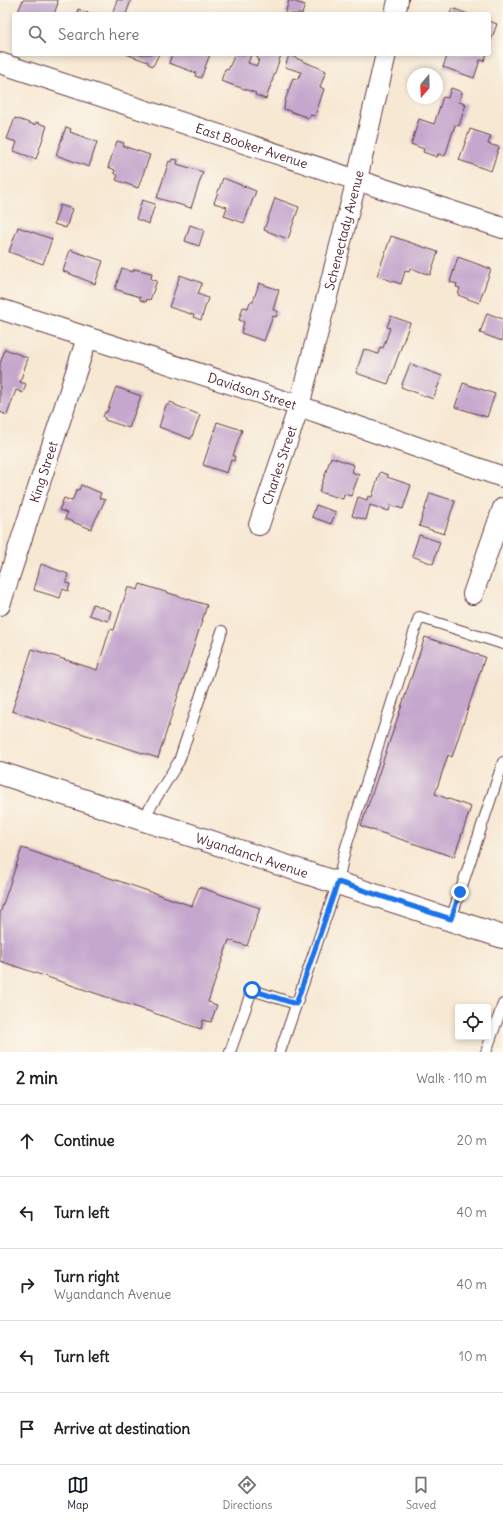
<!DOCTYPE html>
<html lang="en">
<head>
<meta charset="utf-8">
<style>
	:root { --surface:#fff; --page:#f6f6f6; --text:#222; --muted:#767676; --line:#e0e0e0; --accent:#111827 }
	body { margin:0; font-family:Delius,sans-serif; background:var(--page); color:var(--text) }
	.controls { position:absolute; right:12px; bottom:12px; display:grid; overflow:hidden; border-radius:4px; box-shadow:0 2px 6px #0003 }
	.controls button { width:36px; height:36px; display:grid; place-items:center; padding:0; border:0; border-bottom:1px solid var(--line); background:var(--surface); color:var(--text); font:20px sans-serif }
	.compass { position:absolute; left:407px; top:68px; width:36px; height:36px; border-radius:50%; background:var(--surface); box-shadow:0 2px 6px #0003; rotate:199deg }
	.stop { position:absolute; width:12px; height:12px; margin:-9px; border:3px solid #1a73e8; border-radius:50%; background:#fff }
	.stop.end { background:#1a73e8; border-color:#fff; box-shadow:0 1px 4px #0008 }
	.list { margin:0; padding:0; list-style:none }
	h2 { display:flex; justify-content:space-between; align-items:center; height:52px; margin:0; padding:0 16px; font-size:17px }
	h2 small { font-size:13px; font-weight:400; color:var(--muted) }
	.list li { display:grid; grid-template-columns:26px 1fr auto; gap:12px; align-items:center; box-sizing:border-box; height:72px; padding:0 16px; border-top:1px solid var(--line) }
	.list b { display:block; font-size:15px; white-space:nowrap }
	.list p { margin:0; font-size:13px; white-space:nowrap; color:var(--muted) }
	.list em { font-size:13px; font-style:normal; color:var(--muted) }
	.icon { flex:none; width:22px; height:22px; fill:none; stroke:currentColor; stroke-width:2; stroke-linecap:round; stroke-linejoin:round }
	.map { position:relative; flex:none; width:503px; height:1052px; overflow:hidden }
	.search { position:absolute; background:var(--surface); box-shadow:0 2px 6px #0003; left:12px; right:12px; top:12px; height:44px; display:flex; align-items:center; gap:10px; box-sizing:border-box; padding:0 14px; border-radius:4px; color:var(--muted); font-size:15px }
	.sheet { height:412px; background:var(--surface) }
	nav { display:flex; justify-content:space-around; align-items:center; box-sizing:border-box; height:56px; border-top:1px solid var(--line); background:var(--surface); font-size:11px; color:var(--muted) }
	nav a { display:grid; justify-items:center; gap:2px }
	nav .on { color:var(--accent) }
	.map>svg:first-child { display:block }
</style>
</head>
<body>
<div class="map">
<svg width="503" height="1052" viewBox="0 0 503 1052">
	<rect width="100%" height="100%" fill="#fbf7ec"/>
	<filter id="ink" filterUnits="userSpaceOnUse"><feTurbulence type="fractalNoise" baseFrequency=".025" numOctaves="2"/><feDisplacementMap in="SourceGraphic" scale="8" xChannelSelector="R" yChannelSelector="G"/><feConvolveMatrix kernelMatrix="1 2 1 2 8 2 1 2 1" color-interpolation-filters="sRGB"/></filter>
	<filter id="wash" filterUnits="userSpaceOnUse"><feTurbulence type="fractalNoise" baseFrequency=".012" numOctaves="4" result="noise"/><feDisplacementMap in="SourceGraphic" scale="16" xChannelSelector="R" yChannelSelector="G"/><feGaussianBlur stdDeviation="0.9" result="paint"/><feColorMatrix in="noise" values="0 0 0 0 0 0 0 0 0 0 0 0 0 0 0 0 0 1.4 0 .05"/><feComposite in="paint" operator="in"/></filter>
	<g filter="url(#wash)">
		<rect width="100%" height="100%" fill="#f7e8d3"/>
		<g id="blocks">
			<path fill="#c5a7cd" d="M23,0H57L58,3L54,14H17Z
				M117,0H131L126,14H112Z
				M289,0L305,5L302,14H285Z
				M452,8L468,14H450Z
				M78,9L91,14H77Z
				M489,21L497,24L489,46Z
				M126,54H159L153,66L148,64V62Z
				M172,54H210L201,78L195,76L196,73L169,63Z
				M235,54L251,55L248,63L257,66L259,59L257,58L258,54L281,55L266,99L255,95L256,93L221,81L225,69L228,70Z
				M448,54H487L484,61L480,60L474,78L443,67Z
				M289,55L326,71L320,87L324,89L315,116L310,115L309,118L284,109L285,101L293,78L298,79L301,72L285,67Z
				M451,88L462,92L459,102L466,104L459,126L455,125L445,156L438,154L437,157L423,152L424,149L411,144L419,119L434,124L443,97L448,98Z
				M15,118L35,125L36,122L47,126L36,159L14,151L17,142L7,139Z
				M66,127L71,129L70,132L97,142L89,167L56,155Z
				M470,129L491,136L488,144L499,147L491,171L459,160Z
				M117,141L124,143L123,146L150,155L138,188L116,180L118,175L114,173L115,170L108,167Z
				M172,159L178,160L177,164L203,172L191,208L157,198L169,161L171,162Z
				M223,178L256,191L244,223L224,216L227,207L214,203Z
				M275,198L299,207L288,239L264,230Z
				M142,200L155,204L149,224L136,219Z
				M60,205L72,209L66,228L54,224Z
				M190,225L204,230L199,246L185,241Z
				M18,227L52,239L43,264L9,252Z
				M391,236L438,252L430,275L410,268L409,272L405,271L401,284L377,276Z
				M70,250L103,261L95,284L63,271Z
				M458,257L491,269L479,303L458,295L460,288L456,287L457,284L450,282Z
				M122,268L133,272L134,269L152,273L151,279L157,281L150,300L147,299L146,302L140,300V297L115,289Z
				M180,275L202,283L198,294L208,298L201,320L193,317L194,315L169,307Z
				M259,283L279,290L273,310L278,311L276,317L273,316L264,341L241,333L244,322L239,320L243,307L248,308L250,302H253Z
				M487,313L503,319L502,341L480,333Z
				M391,316L410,323L388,384L356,373L364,349L378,354L380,347L383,348L390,328L387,327Z
				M5,349L28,358L20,382L26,384L23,393L16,390L7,415L0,412V364Z
				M410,364L442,376L433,399L401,387Z
				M463,383L495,394L487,417L455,407Z
				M116,387L141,396L129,428L105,420V418L103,417L105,412H107Z
				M170,402L175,404V405L200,415L191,439L159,427L166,405H169Z
				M217,422L242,430L233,456H235L234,461L231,460L227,473L203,465Z
				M331,457L354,465L352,472L359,475L351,496L344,494L343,499L319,492Z
				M380,472L388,475L387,477L411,485L403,509L391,505L389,511L370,505L366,520L352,516L358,497L367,500L368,496L372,497Z
				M81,485L101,493L99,498L105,500L91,529L65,519L67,513L59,510L64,498L72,501L77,489L79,490Z
				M430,493L455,501L444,534L419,526Z
				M316,505L336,512L331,524L312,517Z
				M419,535L440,542L433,564L412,556Z
				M41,564L68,574L66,583L70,584L68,591L63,589L60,598L34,590Z
				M140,584L207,605L158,758L12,711L32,649L97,670L110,629L114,630L128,587L138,590Z
				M93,604L111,611L108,621L89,615Z
				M425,637L485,657L452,757L448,755L435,794L471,807L454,857L361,826Z
				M22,848L192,906L199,887L260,908L247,946L229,940L208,1002L217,1005L211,1022L203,1020L201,1029L0,961V913Z"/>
		</g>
	</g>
	<g filter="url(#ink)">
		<use href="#blocks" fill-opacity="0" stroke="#643d44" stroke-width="1"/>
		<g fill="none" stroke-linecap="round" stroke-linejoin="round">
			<g stroke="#643d44" stroke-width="12">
				<path id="service" d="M143,819L179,761L222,631
					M451,919L503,762
					M230,1052L252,990L296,1004
					M280,1052L338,882L345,850L419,617L503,644
					M486,1052L503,1004"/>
			</g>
			<g stroke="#643d44" stroke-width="22">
				<g id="minor">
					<path d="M395,14L398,0"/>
					<path id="s1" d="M0,63L503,228"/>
					<path id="s2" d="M0,309L299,406L503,477"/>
					<path id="s3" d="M259,525L299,406L357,179L386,54"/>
					<path d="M473,594L503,508"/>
					<path id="s4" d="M0,605L87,338"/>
				</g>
			</g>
			<g stroke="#643d44" stroke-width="24">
				<g id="tertiary">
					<path id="s5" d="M0,773L503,937"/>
				</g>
			</g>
			<use href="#service" stroke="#fff" stroke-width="10"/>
			<use href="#minor" stroke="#fff" stroke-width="20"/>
			<use href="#tertiary" stroke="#fff" stroke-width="22"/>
		</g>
	</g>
	<g fill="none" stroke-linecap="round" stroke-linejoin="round" filter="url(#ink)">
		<path stroke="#1a73e8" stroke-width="5" d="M252,990L296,1004L338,882L451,919L460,892"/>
	</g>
	<g text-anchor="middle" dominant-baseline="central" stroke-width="4" stroke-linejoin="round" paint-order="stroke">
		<g font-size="13" fill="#4a1f2b" stroke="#fbf7ec">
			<text stroke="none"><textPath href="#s1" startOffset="265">East Booker Avenue</textPath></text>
			<text stroke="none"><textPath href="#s3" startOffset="307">Schenectady Avenue</textPath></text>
			<text stroke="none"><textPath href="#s2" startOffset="265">Davidson Street</textPath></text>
			<text stroke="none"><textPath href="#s3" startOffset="63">Charles Street</textPath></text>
			<text stroke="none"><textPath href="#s4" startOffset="140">King Street</textPath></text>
			<text stroke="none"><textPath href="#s5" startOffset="265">Wyandanch Avenue</textPath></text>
		</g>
	</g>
</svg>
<div class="controls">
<button><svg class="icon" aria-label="locate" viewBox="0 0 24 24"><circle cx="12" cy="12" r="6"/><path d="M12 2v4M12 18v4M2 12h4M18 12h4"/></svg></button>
</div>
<svg class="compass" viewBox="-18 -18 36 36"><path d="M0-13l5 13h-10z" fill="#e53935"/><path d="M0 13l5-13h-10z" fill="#767676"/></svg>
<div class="stop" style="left:252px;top:990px"></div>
<div class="stop end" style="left:460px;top:892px"></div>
<div class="search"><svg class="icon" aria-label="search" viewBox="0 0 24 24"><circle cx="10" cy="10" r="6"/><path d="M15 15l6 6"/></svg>Search here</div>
</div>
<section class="sheet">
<h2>2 min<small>Walk · 110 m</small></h2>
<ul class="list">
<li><svg class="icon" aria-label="ahead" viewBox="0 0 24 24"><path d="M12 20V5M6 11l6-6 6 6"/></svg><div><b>Continue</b></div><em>20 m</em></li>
<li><svg class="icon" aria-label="left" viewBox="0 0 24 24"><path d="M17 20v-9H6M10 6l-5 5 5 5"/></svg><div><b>Turn left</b></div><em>40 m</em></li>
<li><svg class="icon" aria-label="right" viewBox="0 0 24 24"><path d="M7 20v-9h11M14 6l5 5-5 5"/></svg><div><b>Turn right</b><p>Wyandanch Avenue</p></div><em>40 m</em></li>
<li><svg class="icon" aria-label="left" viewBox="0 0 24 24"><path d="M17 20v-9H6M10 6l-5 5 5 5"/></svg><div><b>Turn left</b></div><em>10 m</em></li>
<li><svg class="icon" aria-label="arrive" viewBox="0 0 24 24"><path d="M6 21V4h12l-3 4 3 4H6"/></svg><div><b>Arrive at destination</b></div></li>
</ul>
</section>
<nav>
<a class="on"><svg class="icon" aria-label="map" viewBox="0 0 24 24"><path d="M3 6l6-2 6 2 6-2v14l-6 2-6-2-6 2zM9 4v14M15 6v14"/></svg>Map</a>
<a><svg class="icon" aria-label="directions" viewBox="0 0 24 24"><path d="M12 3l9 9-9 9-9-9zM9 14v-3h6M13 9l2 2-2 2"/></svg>Directions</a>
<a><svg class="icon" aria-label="saved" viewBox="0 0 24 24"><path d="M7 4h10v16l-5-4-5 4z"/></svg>Saved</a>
</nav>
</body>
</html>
